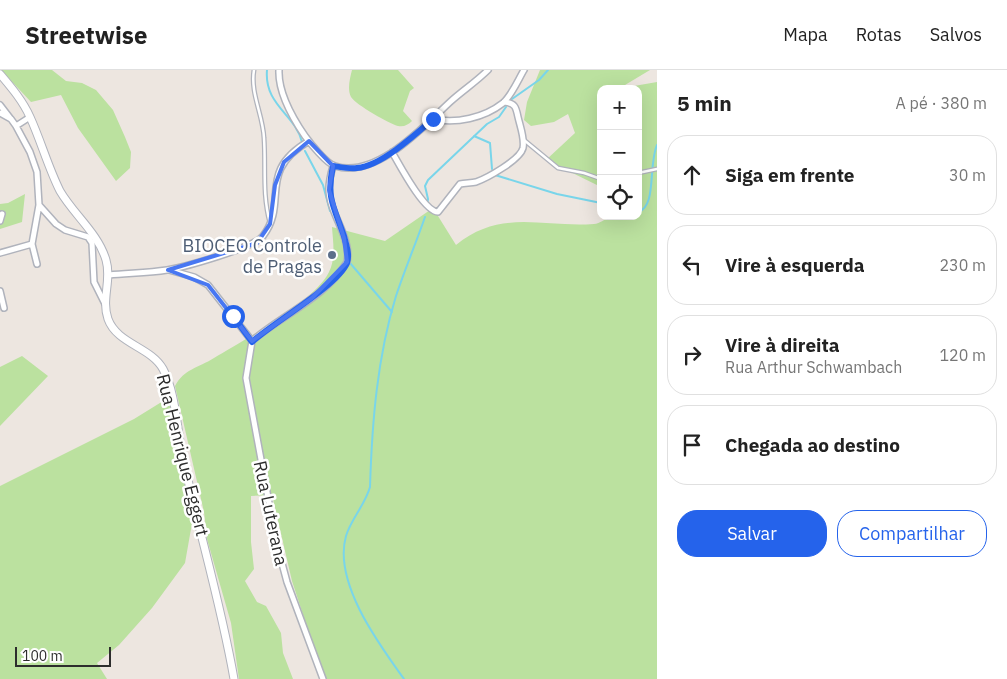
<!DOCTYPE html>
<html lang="pt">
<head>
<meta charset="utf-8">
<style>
	:root { --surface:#fff; --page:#f2f2f2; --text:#222; --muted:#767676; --line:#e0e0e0; --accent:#2563eb }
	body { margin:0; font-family:"IBM Plex Sans",sans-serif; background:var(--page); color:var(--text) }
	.controls { position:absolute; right:15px; top:15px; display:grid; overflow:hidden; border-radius:10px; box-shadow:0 5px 20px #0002 }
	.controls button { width:45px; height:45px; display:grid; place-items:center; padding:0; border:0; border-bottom:1px solid var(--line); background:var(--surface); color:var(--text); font:25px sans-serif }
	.scale { position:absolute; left:15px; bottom:12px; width:96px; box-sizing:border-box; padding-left:5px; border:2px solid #2d2d2d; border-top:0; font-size:14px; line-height:18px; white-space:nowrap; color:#2d2d2d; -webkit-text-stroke:4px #fff; paint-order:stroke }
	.stop { position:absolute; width:15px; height:15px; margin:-11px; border:4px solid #2563eb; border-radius:50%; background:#fff }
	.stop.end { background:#2563eb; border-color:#fff; box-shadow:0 1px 5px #0008 }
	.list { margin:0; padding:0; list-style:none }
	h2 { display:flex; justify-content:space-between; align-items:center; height:65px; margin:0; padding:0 20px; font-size:21px }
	h2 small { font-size:16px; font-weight:400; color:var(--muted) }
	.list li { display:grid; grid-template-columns:32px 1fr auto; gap:15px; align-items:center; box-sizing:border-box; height:80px; margin:0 10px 10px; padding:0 10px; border:1px solid var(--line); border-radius:20px }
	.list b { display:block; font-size:19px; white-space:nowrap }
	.list p { margin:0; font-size:16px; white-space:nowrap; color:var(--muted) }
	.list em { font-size:16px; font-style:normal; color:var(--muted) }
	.actions { display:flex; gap:10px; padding:15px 20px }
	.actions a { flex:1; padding:11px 0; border:1px solid var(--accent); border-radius:20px; text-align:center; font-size:18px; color:var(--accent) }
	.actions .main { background:var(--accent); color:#fff }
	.icon { flex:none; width:28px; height:28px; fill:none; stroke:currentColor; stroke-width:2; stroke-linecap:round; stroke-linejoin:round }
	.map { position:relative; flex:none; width:657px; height:609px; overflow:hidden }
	header { display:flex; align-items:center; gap:30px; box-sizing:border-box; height:70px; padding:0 25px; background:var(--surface); border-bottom:1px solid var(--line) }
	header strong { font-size:24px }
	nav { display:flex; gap:28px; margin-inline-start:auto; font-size:18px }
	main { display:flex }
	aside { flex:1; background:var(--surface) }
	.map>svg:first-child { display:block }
</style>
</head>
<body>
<header>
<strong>Streetwise</strong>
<nav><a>Mapa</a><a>Rotas</a><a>Salvos</a></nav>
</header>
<main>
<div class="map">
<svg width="657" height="609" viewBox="0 0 657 609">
	<rect width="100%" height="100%" fill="#ede6e0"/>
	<path fill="#bbe19f" d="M1,0H52L66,11L82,13L96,20L113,40L125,67L131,82L130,98L116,111L78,58L61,25L31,32Z
		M352,0H398L414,18L410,21L403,41L412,51C408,55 404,57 398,56C390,54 356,35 351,27C347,19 350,8 352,0Z
		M540,0H650L625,15L634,16L657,12V609H324L292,511L272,425L251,426V472L254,499L245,511L257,532L266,536L281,563L283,583L293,609H239L231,553L207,469L204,442L175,316C184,299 198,298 214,288C243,271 315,231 329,202C336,188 333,172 332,157L385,171L433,138L456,175C501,138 543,158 594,154C600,154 605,148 611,147C620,146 630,146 638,146V19H601V117L546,90L575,63L568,44L554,52L531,56L524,50L527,32Z
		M25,124L22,152L0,159V134L8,133Z
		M22,286L48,306L0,356V297Z
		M168,328L194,442L185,493L152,538L119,575L97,593L107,609H0V416L134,349Z"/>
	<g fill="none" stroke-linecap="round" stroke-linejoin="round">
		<path stroke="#79d5ea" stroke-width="2" d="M267,0C264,35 295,44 302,72
			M512,29L539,10L548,0
			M474,66L490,73L492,99
			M305,81L323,115L330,141
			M495,105L557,124L601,133
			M427,135L428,129L425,116L428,110L487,54L499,47L506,37
			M638,142C657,137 648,95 657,75
			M350,193L392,242
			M404,609C378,573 333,512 346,466C351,449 365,435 370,417C372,353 377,288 396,226C405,199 416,173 425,147"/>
		<g stroke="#b0b3bc" stroke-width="5">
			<path id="lane" d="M254,0C250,23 263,45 264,68C266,97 262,124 270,153
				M524,70L558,98L584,103L601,109
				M638,103L657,99"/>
		</g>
		<g stroke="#b0b3bc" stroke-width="8">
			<path id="street" d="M279,0C278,23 292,47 305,66C310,73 327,94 335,96C376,109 422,58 450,32C462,21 476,12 488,0
				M0,35L10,48
				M0,43L11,49L16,56L30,47
				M433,49C456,54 484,48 503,33C512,25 518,10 524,0
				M16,56L30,82L37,102L39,135L56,154L65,160L88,167L92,173L94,212L105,234
				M392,82C399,94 424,142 438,142L460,114C465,113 471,113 476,112C487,108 520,90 523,78C525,69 520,56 518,47C516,37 515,33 504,32
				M0,151L2,144
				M0,183L32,174
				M37,194L32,174L39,135
				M169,200L194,207L208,215L252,271
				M109,205C128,203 148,203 167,200C184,197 254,178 263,166C289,132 256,102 309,71
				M0,221L4,238
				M252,271L246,308L276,471L287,512L323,609
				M252,271C282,245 326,227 347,192C352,167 329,144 329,119C329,111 331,103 333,96"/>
		</g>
		<g stroke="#b0b3bc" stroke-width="9">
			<path id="secondary" d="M0,4C11,17 23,31 30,47C41,71 48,97 60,121C74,145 98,163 106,190C112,210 101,229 108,249C117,274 151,277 163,299C176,323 177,361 183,388C199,462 221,534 234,609"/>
		</g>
		<use href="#lane" stroke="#fff" stroke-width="2.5"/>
		<use href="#street" stroke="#fff" stroke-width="5"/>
		<use href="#secondary" stroke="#fff" stroke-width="7"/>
	</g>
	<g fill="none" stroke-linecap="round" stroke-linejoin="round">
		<path stroke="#2563eb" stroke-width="6" d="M233,246L252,272C274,252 337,216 347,193C350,185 346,174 344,166C334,137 326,128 333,96C340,97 349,99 357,98C381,96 415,65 433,49"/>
	</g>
	<path fill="none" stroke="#4877f2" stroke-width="4" stroke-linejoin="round" d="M309,71L333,96L329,120L344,168L347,192L312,228L252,271L208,215L168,200L257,173L270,154L275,115L284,92Z"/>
	<circle fill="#5c6f8a" stroke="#fff" stroke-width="2" cx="332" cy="185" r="5"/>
	<g text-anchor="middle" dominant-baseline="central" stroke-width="5" stroke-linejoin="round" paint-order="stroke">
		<g font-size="18" fill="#4e5e75" stroke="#fff" text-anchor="end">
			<text x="322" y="175">BIOCEO Controle<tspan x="322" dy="21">de Pragas</tspan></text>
		</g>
		<g font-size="18" fill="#2d2d2d" stroke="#fff">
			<text transform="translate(183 385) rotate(76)">Rua Henrique Eggert</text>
			<text transform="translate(271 443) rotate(78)">Rua Luterana</text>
		</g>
	</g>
</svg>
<div class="controls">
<button>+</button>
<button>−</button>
<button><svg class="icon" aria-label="locate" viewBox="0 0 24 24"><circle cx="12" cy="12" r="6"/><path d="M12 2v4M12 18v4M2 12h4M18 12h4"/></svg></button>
</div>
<div class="scale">100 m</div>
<div class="stop" style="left:233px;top:246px"></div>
<div class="stop end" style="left:433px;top:49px"></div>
</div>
<aside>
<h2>5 min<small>A pé · 380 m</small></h2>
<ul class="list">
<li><svg class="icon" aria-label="ahead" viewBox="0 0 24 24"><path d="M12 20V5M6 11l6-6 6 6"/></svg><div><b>Siga em frente</b></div><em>30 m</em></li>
<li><svg class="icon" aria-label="left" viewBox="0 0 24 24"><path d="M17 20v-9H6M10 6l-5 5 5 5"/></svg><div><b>Vire à esquerda</b></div><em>230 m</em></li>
<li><svg class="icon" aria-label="right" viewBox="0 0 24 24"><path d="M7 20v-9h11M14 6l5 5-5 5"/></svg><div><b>Vire à direita</b><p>Rua Arthur Schwambach</p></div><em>120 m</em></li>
<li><svg class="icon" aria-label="arrive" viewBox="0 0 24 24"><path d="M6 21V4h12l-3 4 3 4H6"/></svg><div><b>Chegada ao destino</b></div></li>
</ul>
<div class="actions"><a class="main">Salvar</a><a>Compartilhar</a></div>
</aside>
</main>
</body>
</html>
